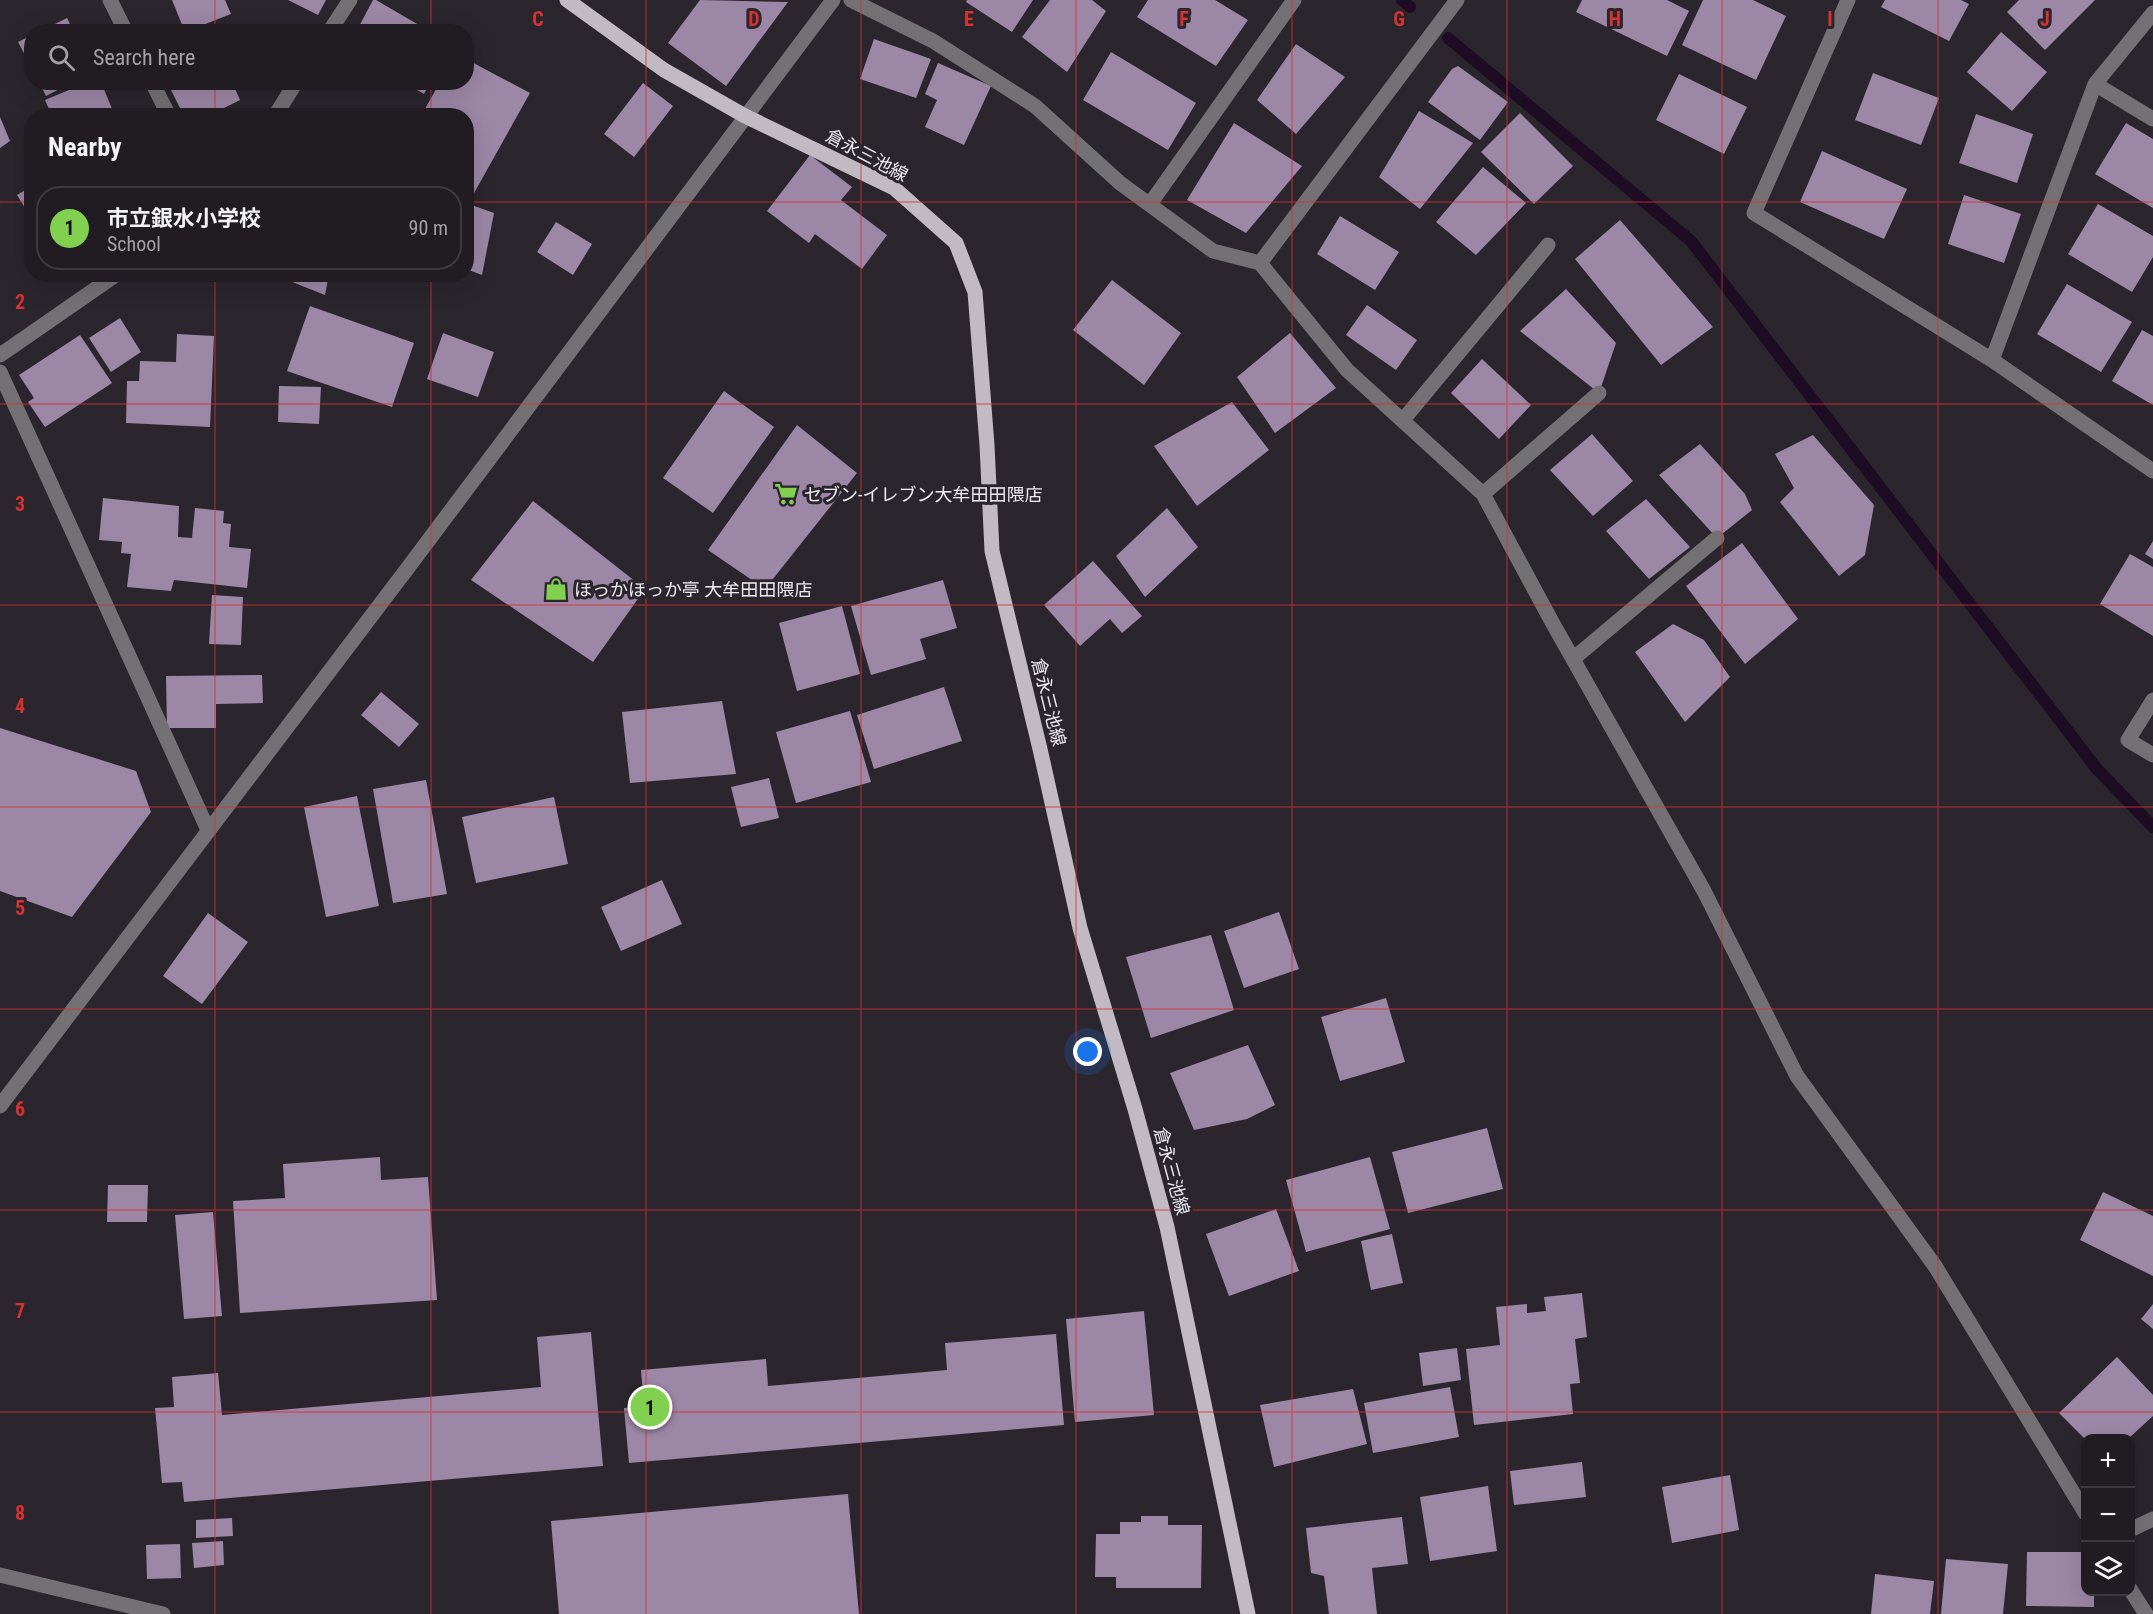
<!DOCTYPE html>
<html lang="en">
<head>
<meta charset="utf-8">
<style>
	:root { --surface:#201c22; --page:#28252a; --text:#f1f3f6; --muted:#a2a1a5; --line:#3d3a40; --accent:#81d050 }
	body { margin:0; font-family:"Roboto Condensed","Noto Sans JP",sans-serif; background:var(--page); color:var(--text) }
	.controls { position:absolute; right:18px; bottom:18px; display:grid; overflow:hidden; border-radius:12px; box-shadow:0 6px 24px #0002 }
	.controls button { width:54px; height:54px; display:grid; place-items:center; padding:0; border:0; border-bottom:2px solid var(--line); background:var(--surface); color:var(--text); font:30px sans-serif }
	.you { position:absolute; left:1088px; top:1052px; width:21px; height:21px; margin:-15px; border:4px solid #fff; border-radius:50%; background:#1a73e8; box-shadow:0 0 0 9px #1a73e833 }
	.badge { display:grid; place-items:center; width:39px; height:39px; border-radius:50%; background:var(--accent); color:#111; font-size:20px; font-weight:700 }
	.pin { position:absolute; translate:-50% -50%; border:3px solid #fff; box-shadow:0 2px 6px #0006 }
	.list { margin:0; padding:0; list-style:none }
	h2 { display:flex; justify-content:space-between; align-items:center; height:78px; margin:0; padding:0 24px; font-size:26px }
	h2 small { font-size:20px; font-weight:400; color:var(--muted) }
	.list li { display:grid; grid-template-columns:39px 1fr auto; gap:18px; align-items:center; box-sizing:border-box; height:84px; margin:0 12px 12px; padding:0 12px; border:2px solid var(--line); border-radius:24px }
	.list b { display:block; font-size:22px; white-space:nowrap }
	.list p { margin:0; font-size:20px; white-space:nowrap; color:var(--muted) }
	.list em { font-size:20px; font-style:normal; color:var(--muted) }
	.icon { flex:none; width:33px; height:33px; fill:none; stroke:currentColor; stroke-width:2; stroke-linecap:round; stroke-linejoin:round }
	.map { position:relative; flex:none; width:2153px; height:1614px; overflow:hidden }
	.search { position:absolute; background:var(--surface); box-shadow:0 6px 24px #0002; left:24px; top:24px; width:450px; height:66px; display:flex; align-items:center; gap:15px; box-sizing:border-box; padding:0 21px; border-radius:24px; color:var(--muted); font-size:22px }
	.panel { position:absolute; background:var(--surface); box-shadow:0 6px 24px #0002; left:24px; top:108px; width:450px; height:174px; border-radius:24px }
	.map>svg:first-child { display:block }
</style>
</head>
<body>
<div class="map">
<svg width="2153" height="1614" viewBox="0 0 2153 1614">
	<rect width="100%" height="100%" fill="#2b262e"/>
	<g fill="none" stroke-linecap="round" stroke-linejoin="round">
		<path stroke="#1d0c24" stroke-width="12" d="M1402,0L1410,7
			M1448,38L1691,241L2097,769L2153,827"/>
	</g>
	<path fill="#9c87a6" d="M172,0H225L231,14L185,32Z
		M288,0H326L318,15Z
		M373,0H376L431,32H356Z
		M700,0L788,2L726,86L668,43Z
		M967,0H1033L1012,32L966,2Z
		M1050,0H1092L1106,11L1067,72L1022,37Z
		M1148,0H1215L1248,20L1216,66L1137,17Z
		M1582,0H1667L1689,11L1667,56L1576,12Z
		M1703,0H1753L1786,16L1756,80L1682,45Z
		M1885,0H1961L1969,4L1949,41L1881,7Z
		M2019,0H2095L2045,50L2007,12Z
		M67,18L74,32H39Z
		M2001,32L2047,72L2012,111L1967,72Z
		M32,35V68L18,42Z
		M874,39L931,59L916,98L860,79Z
		M1296,44L1345,77L1296,134L1257,100Z
		M1111,52L1196,103L1168,150L1083,100Z
		M466,59L530,93L473,195L466,191V116H421L440,82H466Z
		M938,63L991,86L964,145L925,127L937,100L925,94Z
		M1458,66L1508,102L1480,140L1428,102L1452,69Z
		M1873,73L1939,98L1921,145L1855,120Z
		M1679,74L1747,107L1724,154L1656,120Z
		M39,82H73L46,96Z
		M88,82H101L115,116H52L45,100Z
		M167,82H232L240,100L208,116H184Z
		M403,82H430L424,94Z
		M643,83L673,106L634,157L604,134Z
		M1419,111L1473,143L1420,209L1379,177Z
		M1520,113L1573,166L1534,204L1481,152Z
		M1976,114L2033,134L2017,183L1959,163Z
		M0,117L10,141L0,148Z
		M1234,123L1302,166L1246,233L1187,200Z
		M2126,123L2153,139V208L2095,174Z
		M1822,151L1907,189L1884,239L1800,202Z
		M810,155L852,187L841,200L887,235L862,269L815,234L809,243L767,211Z
		M1483,167L1526,203L1476,255L1436,222Z
		M32,186V219L17,195Z
		M1964,195L2021,214L2004,263L1948,244Z
		M466,203L494,213L482,275L466,269Z
		M2098,204L2153,236V257L2132,292L2068,254Z
		M1340,216L1399,252L1375,290L1317,254Z
		M1620,220L1713,327L1661,365L1575,259Z
		M556,222L592,244L573,275L537,252Z
		M272,274H329L325,295Z
		M1112,280L1181,333L1144,385L1073,330Z
		M2067,284L2132,322L2101,372L2037,334Z
		M1566,289L1616,343L1599,393L1520,331Z
		M1367,305L1417,340L1396,370L1346,335Z
		M310,306L414,343L392,407L287,371Z
		M120,318L141,352L111,372L89,338Z
		M2142,330L2153,336V405L2112,381Z
		M443,333L494,352L478,397L427,379Z
		M1290,333L1336,388L1275,433L1237,377Z
		M177,334L214,336L210,427L126,423L127,381H139L140,361L176,362Z
		M80,335L112,383L45,427L28,402L34,398L19,375Z
		M1482,359L1531,405L1499,439L1451,393Z
		M279,386L321,387L319,424L278,422Z
		M724,391L774,427L713,513L663,478Z
		M1232,402L1269,450L1197,506L1154,446Z
		M797,425L857,473L765,589L708,550Z
		M1592,434L1633,481L1593,516L1550,470Z
		M1813,435L1874,505L1865,555L1839,576L1780,502L1794,488L1775,454Z
		M1700,444L1745,494L1752,510L1717,538L1659,475Z
		M103,498L179,506L178,537L192,538L195,508L224,511L223,523L231,524L229,547L251,549L247,588L174,580L171,591L127,587L131,554L121,553L122,542L99,540Z
		M1646,499L1690,547L1649,579L1606,531Z
		M533,501L645,589L593,662L471,580Z
		M1167,508L1198,547L1145,597L1116,556Z
		M2153,541V559L2145,554Z
		M1742,543L1798,619L1745,664L1686,586Z
		M2130,554L2153,567V636L2100,604Z
		M1093,561L1142,616L1122,633L1110,619L1080,646L1044,605Z
		M943,580L957,628L920,639L926,659L871,675L851,606Z
		M212,595L243,597L241,645L209,644Z
		M842,606L860,674L797,691L779,623Z
		M1673,624L1704,640L1730,677L1685,722L1635,652Z
		M262,675L263,703L216,704V728H167L166,676Z
		M944,687L962,741L874,769L857,715Z
		M381,692L419,724L399,747L361,715Z
		M722,701L736,774L630,783L622,712Z
		M850,711L871,782L796,803L776,732Z
		M0,728L136,771L151,812L72,917L0,891Z
		M769,778L779,818L741,827L731,787Z
		M426,780L447,894L393,903L373,789Z
		M357,796L379,906L326,917L304,807Z
		M554,797L568,864L476,883L462,817Z
		M662,880L682,924L621,951L601,907Z
		M1279,912L1299,969L1244,988L1224,931Z
		M208,913L248,942L202,1004L163,976Z
		M1211,935L1234,1010L1151,1038L1126,957Z
		M1386,998L1405,1062L1340,1081L1321,1017Z
		M1248,1045L1275,1105L1247,1119L1194,1130L1170,1073Z
		M1487,1128L1503,1189L1408,1213L1392,1152Z
		M380,1157L381,1180L428,1177L437,1300L240,1313L233,1201L285,1198L283,1164Z
		M1370,1157L1390,1229L1306,1252L1286,1180Z
		M108,1185H148L147,1222H107Z
		M2103,1192L2153,1216V1276L2080,1240Z
		M1276,1209L1299,1271L1229,1296L1206,1234Z
		M213,1212L222,1316L184,1319L175,1215Z
		M1392,1234L1403,1283L1371,1290L1361,1241Z
		M1582,1293L1587,1337L1575,1339L1580,1383L1570,1384L1573,1414L1474,1425L1466,1349L1500,1345L1496,1307L1527,1304V1313L1546,1311L1544,1297Z
		M2153,1304V1329L2141,1319Z
		M1144,1311L1154,1415L1075,1422L1066,1319Z
		M591,1332L603,1466L184,1502L182,1482L162,1483L155,1408L174,1407L172,1377L218,1373L222,1415L541,1387L537,1337Z
		M1056,1334L1064,1425L629,1463L624,1408L644,1407L641,1370L766,1359L768,1386L947,1370L945,1343Z
		M1457,1348L1461,1380L1423,1386L1419,1353Z
		M2117,1357L2153,1395V1416L2129,1438H2086V1440L2059,1413Z
		M1450,1387L1459,1437L1373,1453L1364,1403Z
		M1353,1389L1367,1444L1274,1467L1260,1405Z
		M1582,1462L1586,1497L1514,1505L1510,1471Z
		M1730,1475L1739,1530L1672,1543L1662,1487Z
		M1488,1486L1497,1551L1430,1561L1420,1497Z
		M848,1494L859,1614H559L551,1521Z
		M1141,1516H1168V1525H1202L1201,1588H1116V1577H1095L1096,1534H1120V1522H1141Z
		M1402,1517L1408,1564L1372,1568L1377,1614H1329L1324,1576L1311,1573L1306,1528Z
		M232,1518L233,1536L196,1538V1520Z
		M223,1541L224,1565L194,1568L192,1543Z
		M180,1544L181,1578L147,1579L146,1545Z
		M2027,1552H2086V1592H2094V1607L2026,1606Z
		M1946,1559L2008,1564L2003,1614H1941Z
		M1875,1574L1934,1581L1930,1614H1871Z"/>
	<g fill="none" stroke-linecap="round" stroke-linejoin="round">
		<path stroke="#747175" stroke-width="15" d="M110,0L126,32
			M851,0L933,41L1035,106L1120,183L1213,251L1260,263L1347,370L1483,494L1552,622L1704,891L1797,1076L1935,1266L2086,1514
			M1848,0L1754,213L1992,360
			M2153,13L2095,84L1992,360L2153,471
			M329,32L350,0
			M152,82L169,116
			M2095,84L2153,119
			M275,116L296,82
			M1150,204L1294,0
			M1260,263L1457,0
			M0,355L117,274
			M0,372L208,830
			M1403,420L1548,245
			M1483,494L1599,393
			M1573,659L1717,538
			M2153,700L2128,740L2153,755
			M0,1106L410,565L833,0
			M2130,1530L2153,1519
			M0,1575L163,1614
			M2130,1589L2146,1614"/>
		<path stroke="#c1bac3" stroke-width="15" d="M567,0L664,70L745,116L894,188L956,243L975,292L987,445L992,551L1040,749L1080,928L1135,1109L1167,1227L1248,1614"/>
	</g>
	<path fill="none" stroke="#d73232" stroke-width="1.5" stroke-opacity="0.55" d="M215,0V32M431,0V32M646,0V1614M861,0V1614M1076,0V1614M1292,0V1614M1507,0V1614M1722,0V1614M1938,0V1614M215,82V116M431,82V116M0,202H32M466,202H2153M215,274V1614M431,274V1614M0,404H2153M0,605H2153M0,807H2153M0,1009H2153M0,1210H2153M0,1412H2153"/>
	<defs>
		<g id="supermarket-bare" transform="scale(1.8)"><path d="M-6-5.5h2.5l.6 2H6L4.5 2H-2.5L-4.4-4H-6ZM-1.5 3.2a1.3 1.3 0 1 0 .1 0ZM3 3.2a1.3 1.3 0 1 0 .1 0Z" fill="#81d050" stroke="#2b262e" stroke-width="2.5" paint-order="stroke"/></g>
		<g id="shop-bare" transform="scale(1.8)"><path d="M-5-2.5h2.3a2.7 3.5 0 0 1 5.4 0H5L5.5 6h-11ZM-1.5-2.5h3a1.5 2.3 0 0 0-3 0Z" fill="#81d050" stroke="#2b262e" stroke-width="2.5" paint-order="stroke"/></g>
	</defs>
	<g fill-rule="evenodd">
		<use href="#supermarket-bare" x="786" y="494"/>
		<use href="#shop-bare" x="556" y="589"/>
	</g>
	<g text-anchor="middle" dominant-baseline="central" stroke-width="6" stroke-linejoin="round" paint-order="stroke">
		<g font-size="18" fill="#efecf1" stroke="#2b262e">
			<text transform="translate(867 155) rotate(28)">倉永三池線</text>
			<text transform="translate(1049 702) rotate(76)">倉永三池線</text>
			<text transform="translate(1172 1171) rotate(75)">倉永三池線</text>
		</g>
		<g font-size="18" fill="#efecf1" stroke="#2b262e" text-anchor="start">
			<text x="804" y="494">セブン-イレブン大牟田田隈店</text>
			<text x="574" y="589">ほっかほっか亭 大牟田田隈店</text>
		</g>
	</g>
	<g font-size="20" text-anchor="middle" font-weight="bold" fill="#d73232" stroke="#2b262e" stroke-width="6" stroke-linejoin="round" paint-order="stroke">
		<text x="538" y="26">C</text>
		<text x="754" y="26">D</text>
		<text x="969" y="26">E</text>
		<text x="1184" y="26">F</text>
		<text x="1399" y="26">G</text>
		<text x="1615" y="26">H</text>
		<text x="1830" y="26">I</text>
		<text x="2045" y="26">J</text>
		<text x="20" y="309">2</text>
		<text x="20" y="511">3</text>
		<text x="20" y="713">4</text>
		<text x="20" y="915">5</text>
		<text x="20" y="1116">6</text>
		<text x="20" y="1318">7</text>
		<text x="20" y="1520">8</text>
	</g>
</svg>
<div class="controls">
<button>+</button>
<button>−</button>
<button><svg class="icon" aria-label="layers" viewBox="0 0 24 24"><path d="M12 4l9 5-9 5-9-5zM3 14l9 5 9-5"/></svg></button>
</div>
<div class="you"></div>
<div class="pin badge" style="left:650px;top:1407px">1</div>
<div class="search"><svg class="icon" aria-label="search" viewBox="0 0 24 24"><circle cx="10" cy="10" r="6"/><path d="M15 15l6 6"/></svg>Search here</div>
<section class="panel">
<h2>Nearby<small></small></h2>
<ul class="list">
<li><span class="badge">1</span><div><b>市立銀水小学校</b><p>School</p></div><em>90 m</em></li>
</ul>
</section>
</div>
</body>
</html>
